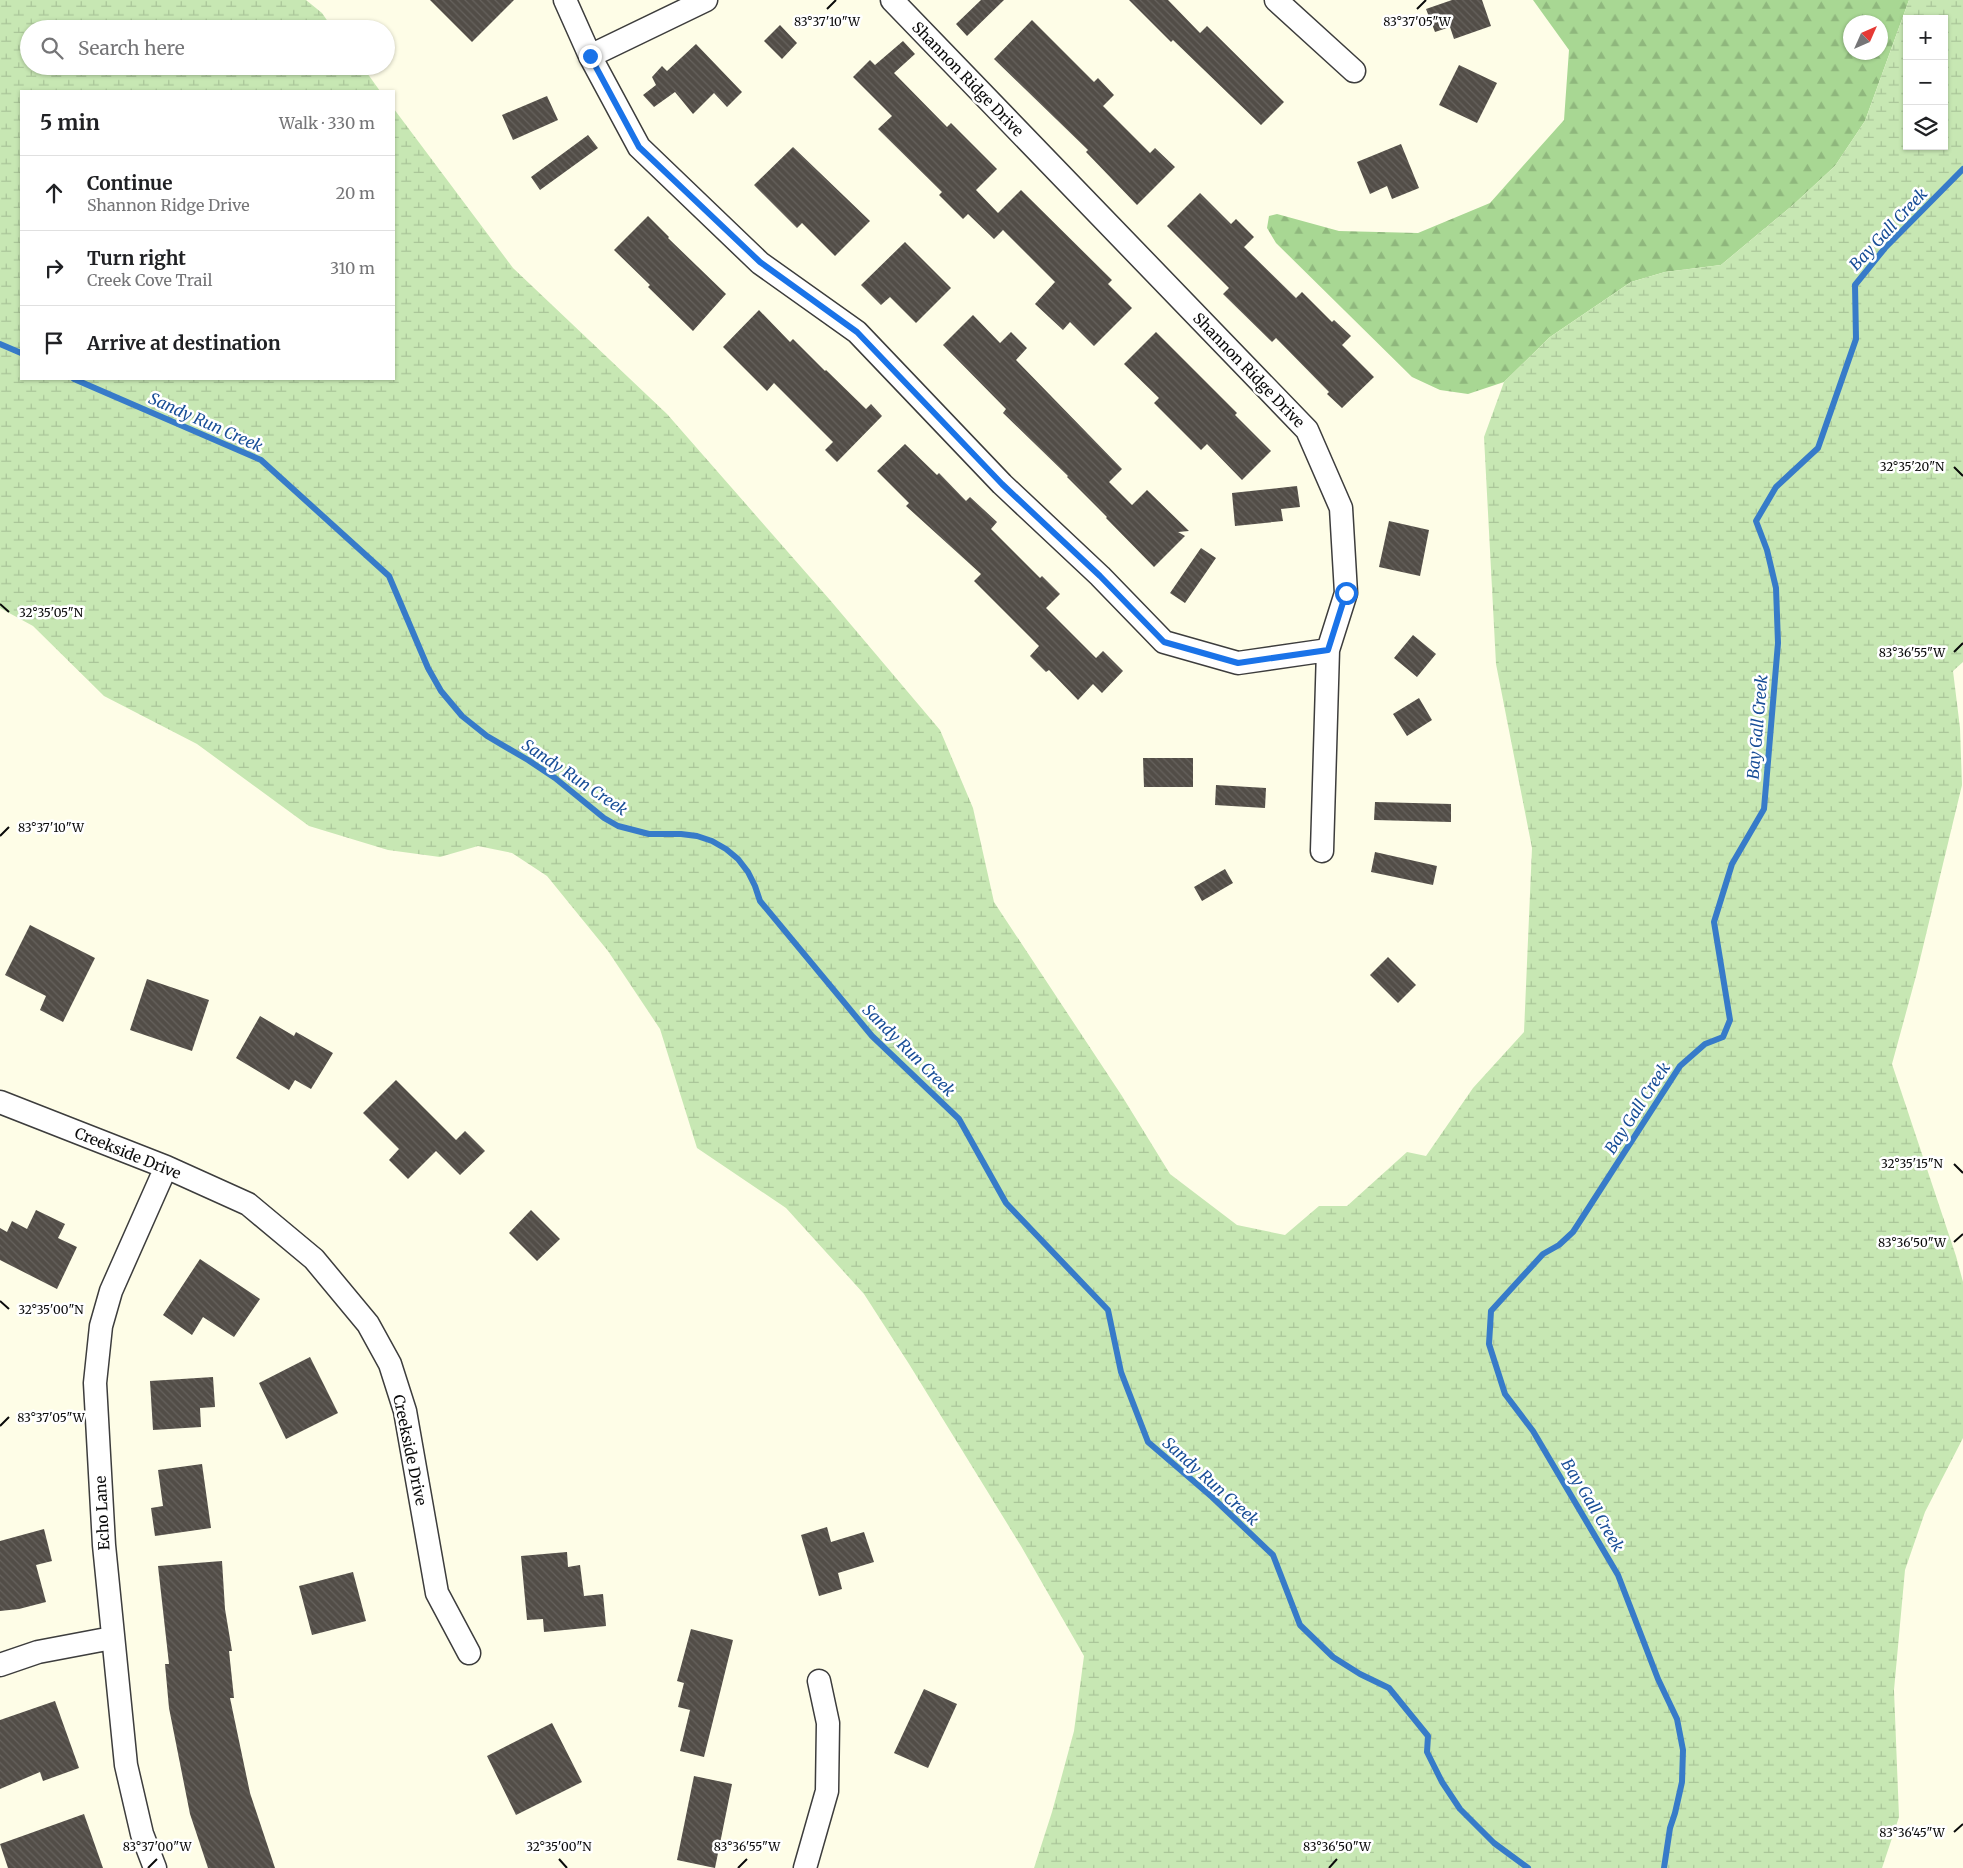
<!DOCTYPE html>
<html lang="en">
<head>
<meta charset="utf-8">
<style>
	:root { --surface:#fff; --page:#f2f2f2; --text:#202124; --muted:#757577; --line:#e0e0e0 }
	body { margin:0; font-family:Merriweather,serif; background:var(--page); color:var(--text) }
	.controls { position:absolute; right:15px; top:15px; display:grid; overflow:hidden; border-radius:0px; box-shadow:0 1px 4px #0004 }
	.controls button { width:45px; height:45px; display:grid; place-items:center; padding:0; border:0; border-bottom:1px solid var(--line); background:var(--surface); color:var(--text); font:25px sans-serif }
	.compass { position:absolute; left:1843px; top:15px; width:45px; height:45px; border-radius:50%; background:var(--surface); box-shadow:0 1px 4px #0004; rotate:45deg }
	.stop { position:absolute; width:15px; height:15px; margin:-11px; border:4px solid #1a73e8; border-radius:50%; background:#fff }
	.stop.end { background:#1a73e8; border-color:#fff; box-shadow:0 1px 5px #0008 }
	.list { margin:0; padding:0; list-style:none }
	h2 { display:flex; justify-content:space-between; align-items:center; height:65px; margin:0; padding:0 20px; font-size:21px }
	h2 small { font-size:16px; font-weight:400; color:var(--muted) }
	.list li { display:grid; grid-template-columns:32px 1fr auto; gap:15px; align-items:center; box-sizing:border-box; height:75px; padding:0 20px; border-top:1px solid var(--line) }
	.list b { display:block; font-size:19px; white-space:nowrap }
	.list p { margin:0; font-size:16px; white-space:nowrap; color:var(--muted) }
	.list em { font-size:16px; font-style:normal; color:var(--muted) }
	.icon { flex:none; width:28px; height:28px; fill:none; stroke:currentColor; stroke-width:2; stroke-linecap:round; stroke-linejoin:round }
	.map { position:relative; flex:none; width:1963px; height:1868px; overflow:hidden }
	.search { position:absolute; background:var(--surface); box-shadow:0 1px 4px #0004; left:20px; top:20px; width:375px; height:55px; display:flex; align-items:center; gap:12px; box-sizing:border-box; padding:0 18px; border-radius:28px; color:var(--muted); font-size:19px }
	.panel { position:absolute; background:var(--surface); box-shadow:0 1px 4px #0004; left:20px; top:90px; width:375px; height:290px; border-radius:0px }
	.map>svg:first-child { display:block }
</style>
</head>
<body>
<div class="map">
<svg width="1963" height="1868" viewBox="0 0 1963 1868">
	<defs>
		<pattern id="forest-firs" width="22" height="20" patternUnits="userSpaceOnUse" patternTransform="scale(1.25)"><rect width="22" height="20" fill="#a8d793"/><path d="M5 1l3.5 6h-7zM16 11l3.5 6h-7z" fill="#8fb77d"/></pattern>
		<pattern id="wetland-marsh" width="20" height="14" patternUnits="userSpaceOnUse" patternTransform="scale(1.25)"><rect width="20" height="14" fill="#c7e7b3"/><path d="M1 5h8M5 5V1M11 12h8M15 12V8" fill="none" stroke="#aac599"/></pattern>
		<pattern id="building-back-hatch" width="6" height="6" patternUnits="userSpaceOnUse" patternTransform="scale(1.25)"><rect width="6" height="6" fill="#524d47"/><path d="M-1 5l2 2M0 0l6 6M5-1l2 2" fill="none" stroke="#66625d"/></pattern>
	</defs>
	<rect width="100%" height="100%" fill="#fefde7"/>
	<path fill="url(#forest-firs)" fill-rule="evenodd" d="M1533,0H1909L1865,121L1835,166L1793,205L1721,265L1665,272L1631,282L1550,337L1504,382L1468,394L1440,390L1412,377L1276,243L1267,228L1269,216L1277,214L1339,231L1418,233L1490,203L1564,120L1569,50ZM1850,22H1880V52H1850Z"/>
	<path fill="url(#wetland-marsh)" fill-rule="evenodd" d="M0,0H306L322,13L333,29H29V66H362L380,91H21V379H394V109L513,268L667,414L830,600L940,730L973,808L994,902L1122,1096L1170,1174L1237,1225L1285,1235L1319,1206H1347L1407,1152L1426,1156L1473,1088L1524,1032L1532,848L1496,664L1484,437L1504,382L1550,337L1631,282L1665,272L1721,265L1793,205L1835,166L1865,121L1909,0H1963V662L1953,671L1960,728L1962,785L1916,976L1892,1064L1956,1256L1963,1282V1438L1925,1512L1905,1570L1894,1690L1899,1817L1882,1868H1034L1052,1812L1074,1731L1084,1656L1021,1546L909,1364L864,1294L786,1208L697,1148L660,1029L608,951L547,876L512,853L478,846L440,857L388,850L309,826L197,744L104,696L33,626L0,608ZM1907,19H1944V146H1907Z"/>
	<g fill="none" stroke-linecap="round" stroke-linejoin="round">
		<path stroke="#377bc9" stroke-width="6" d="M0,344L21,353
			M74,379L261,460L389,576L428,668L441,691L462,716L487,736L528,760L555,778L604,818L618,826L649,834H681L697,836L712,841L726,849L738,859L748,872L755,886L760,901L872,1036L959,1119L1006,1203L1108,1310L1121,1372L1148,1442L1212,1497L1273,1555L1300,1625L1333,1657L1360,1674L1389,1688L1428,1736L1427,1752L1442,1782L1460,1809L1494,1843L1528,1868
			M1664,1868L1670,1828L1675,1813L1682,1782L1683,1750L1677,1719L1658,1679L1618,1575L1533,1431L1505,1394L1489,1344L1491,1311L1543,1254L1559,1245L1573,1232L1680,1066L1705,1044L1723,1037L1730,1020L1714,922L1732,864L1764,809L1778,643L1776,588L1767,550L1756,521L1776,487L1818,448L1856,339L1855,285L1885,248L1963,169"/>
	</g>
	<path fill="url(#building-back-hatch)" d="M430,0H514L472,42Z
		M981,0H1004L967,36L956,24Z
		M1129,0H1168L1200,33L1207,26L1284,102L1261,125L1173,40L1171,42Z
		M1452,0H1482L1491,26L1454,39L1450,27L1435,32L1426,9Z
		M1032,20L1094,82L1098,78L1114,95L1103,106L1150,153L1155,148L1175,167L1137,205L1086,152L1088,150L994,59Z
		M780,25L797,43L782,59L764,41Z
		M903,41L915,54L894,73L947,127L951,123L997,169L976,190L998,213L1021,190L1112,280L1108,284L1132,308L1094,346L1070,322L1063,330L1035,304L1055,282L1003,230L994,239L968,214L963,219L939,195L942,192L878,129L892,116L853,77L870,60L875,65Z
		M696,44L742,92L727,107L714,93L693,114L675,92L654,107L643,95L656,85L652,77L662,66L667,71Z
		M1459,65L1497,83L1477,123L1439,105Z
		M547,96L558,120L513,140L502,115Z
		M588,135L598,148L540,190L531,177Z
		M1401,144L1419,188L1392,199L1387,186L1370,194L1357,162Z
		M793,147L870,221L835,256L802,223L797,228L754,185Z
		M1200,193L1231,224L1236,219L1254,237L1244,247L1296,298L1302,292L1332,322L1334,320L1351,336L1342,345L1374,377L1342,408L1327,394L1329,392L1276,338L1272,342L1223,294L1229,288L1167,226Z
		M648,216L669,237L668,238L726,294L693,331L648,287L650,285L614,250Z
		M905,242L951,288L916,323L890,297L881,305L861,285Z
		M759,310L790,342L793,339L825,371L826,370L866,409L871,404L882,416L837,462L825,450L833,442L774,383L767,391L723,347Z
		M973,315L1000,343L1011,332L1027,348L1016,360L1122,469L1109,482L1132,505L1147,490L1189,531L1178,532L1185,536L1154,567L1106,518L1107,517L1067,477L1068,476L1003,413L1006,409L943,345Z
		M1156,332L1237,413L1235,415L1271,451L1242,480L1207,444L1201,450L1154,403L1159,398L1124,364Z
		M905,444L937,475L939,473L966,501L970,497L997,522L991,529L1040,578L1042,576L1060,594L1046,608L1096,658L1103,651L1123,671L1102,693L1093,684L1078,700L1049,670L1046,672L1030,656L1039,646L974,581L981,574L906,506L909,503L877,471Z
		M1297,486L1300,507L1281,509L1283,521L1235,526L1232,493Z
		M1389,521L1429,530L1420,576L1379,567Z
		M1201,548L1216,558L1185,603L1170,593Z
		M1413,635L1436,654L1417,677L1394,658Z
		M1419,698L1432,720L1407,736L1393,714Z
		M1143,758H1193V787H1144Z
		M1216,785L1266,788L1265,808L1215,805Z
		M1375,802L1451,804V822L1374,820Z
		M1375,852L1437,866L1433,885L1371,872Z
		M1225,869L1233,883L1202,901L1194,887Z
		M30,925L95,958L63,1022L40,1010L46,996L5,975Z
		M1388,957L1416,985L1398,1003L1370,975Z
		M147,979L209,1000L192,1051L130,1030Z
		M260,1016L294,1036L296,1032L333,1053L311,1089L295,1080L289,1090L236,1058Z
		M396,1080L456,1140L465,1131L485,1151L460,1175L436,1151L408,1179L389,1160L399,1149L363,1113Z
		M36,1210L65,1224L58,1238L77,1247L57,1289L0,1260V1228L7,1232L12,1221L27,1229Z
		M531,1210L560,1239L537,1261L509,1233Z
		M200,1259L260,1299L234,1337L203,1317L192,1335L163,1315Z
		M310,1357L338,1413L286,1439L259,1383Z
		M213,1377L215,1407L200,1408L201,1427L153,1430L150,1381Z
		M202,1464L211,1528L155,1536L151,1508L163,1506L158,1470Z
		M827,1527L831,1542L864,1532L874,1562L838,1573L842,1589L819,1596L801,1535Z
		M44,1529L52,1561L36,1565L46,1602L19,1609L0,1611V1541Z
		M567,1552L568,1567L580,1565L584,1596L603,1594L606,1626L544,1632L543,1619L527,1620L521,1556Z
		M222,1561L225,1609L232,1651H229L234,1698H230L250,1793L275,1868H208L190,1814L169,1708L165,1664H169L158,1566Z
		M353,1572L366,1621L312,1635L299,1586Z
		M691,1629L733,1640L704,1757L680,1751L690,1710L678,1707L684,1683L677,1681Z
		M924,1689L957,1704L928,1768L894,1753Z
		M55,1701L79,1768L43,1781L40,1772L0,1789V1720Z
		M552,1723L582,1782L516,1815L487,1756Z
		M694,1776L732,1784L715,1868L677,1860Z
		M84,1814L103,1868H8L0,1844Z"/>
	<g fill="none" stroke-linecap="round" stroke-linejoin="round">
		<g stroke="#3d3d3d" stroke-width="25">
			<path id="minor" d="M565,0L590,56L639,147L760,263L857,332L1002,484L1100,576L1164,642L1238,663L1328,650
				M892,0L1307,430L1341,508L1346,593L1328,650L1322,851
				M1276,0L1354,71
				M590,56L706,0
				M0,1102L166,1167L248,1204L314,1259L368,1324L390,1364L405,1411L437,1593L469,1653
				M0,1665L38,1652L112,1638
				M155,1868L142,1834L126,1765L104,1545L95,1383L101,1326L111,1291L166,1167
				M805,1868L827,1791L828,1723L819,1681"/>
		</g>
		<use href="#minor" stroke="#fff" stroke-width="22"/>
	</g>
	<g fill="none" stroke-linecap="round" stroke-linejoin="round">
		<path stroke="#1a73e8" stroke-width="6" d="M590,56L639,147L760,262L857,332L1002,484L1100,576L1164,642L1238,663L1328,650L1346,593"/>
	</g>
	<path fill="none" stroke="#0a0a0a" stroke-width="2" d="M827,9L836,0M1417,9L1426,0M1954,467L1963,476M0,604L9,612M1954,652L1963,643M0,836L9,827M1954,1164L1963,1173M1954,1242L1963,1234M0,1301L9,1309M0,1426L9,1417M1954,1832L1963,1824M559,1859L567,1868M148,1868L157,1859M738,1868L747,1859M1329,1868L1337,1859"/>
	<g text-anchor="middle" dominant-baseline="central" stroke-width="5" stroke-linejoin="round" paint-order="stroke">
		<g font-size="15" fill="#0a0a0a" stroke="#fff">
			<text transform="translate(968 79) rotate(46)">Shannon Ridge Drive</text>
			<text transform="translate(1249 370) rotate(46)">Shannon Ridge Drive</text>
			<text transform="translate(128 1153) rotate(22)">Creekside Drive</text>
			<text transform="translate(410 1450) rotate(78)">Creekside Drive</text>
			<text transform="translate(102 1513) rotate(-93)">Echo Lane</text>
		</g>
		<g font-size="16" font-style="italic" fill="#184e97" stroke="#fff">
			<text transform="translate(1888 229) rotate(-47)">Bay Gall Creek</text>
			<text transform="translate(206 422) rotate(24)">Sandy Run Creek</text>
			<text transform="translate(1757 727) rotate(-85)">Bay Gall Creek</text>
			<text transform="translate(575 777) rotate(34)">Sandy Run Creek</text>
			<text transform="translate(909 1050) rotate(45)">Sandy Run Creek</text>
			<text transform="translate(1637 1108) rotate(-57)">Bay Gall Creek</text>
			<text transform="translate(1211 1481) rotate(42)">Sandy Run Creek</text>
			<text transform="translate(1593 1505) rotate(59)">Bay Gall Creek</text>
		</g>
	</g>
	<g font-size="12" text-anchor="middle" fill="#0a0a0a" stroke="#fff" stroke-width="5" stroke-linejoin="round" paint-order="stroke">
		<text x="827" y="26">83°37'10"W</text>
		<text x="1417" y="26">83°37'05"W</text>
		<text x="1912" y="471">32°35'20"N</text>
		<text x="51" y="617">32°35'05"N</text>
		<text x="1912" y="657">83°36'55"W</text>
		<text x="51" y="832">83°37'10"W</text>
		<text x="1912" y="1168">32°35'15"N</text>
		<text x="1912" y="1247">83°36'50"W</text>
		<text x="51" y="1314">32°35'00"N</text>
		<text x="51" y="1422">83°37'05"W</text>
		<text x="1912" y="1837">83°36'45"W</text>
		<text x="157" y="1851">83°37'00"W</text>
		<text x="559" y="1851">32°35'00"N</text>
		<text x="747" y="1851">83°36'55"W</text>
		<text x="1337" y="1851">83°36'50"W</text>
	</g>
</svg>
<div class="controls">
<button>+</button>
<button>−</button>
<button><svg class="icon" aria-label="layers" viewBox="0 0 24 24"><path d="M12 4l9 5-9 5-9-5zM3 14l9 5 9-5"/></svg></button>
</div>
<svg class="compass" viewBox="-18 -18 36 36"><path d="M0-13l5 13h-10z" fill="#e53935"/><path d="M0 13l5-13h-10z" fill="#757577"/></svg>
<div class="stop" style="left:1346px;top:593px"></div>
<div class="stop end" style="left:590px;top:56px"></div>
<div class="search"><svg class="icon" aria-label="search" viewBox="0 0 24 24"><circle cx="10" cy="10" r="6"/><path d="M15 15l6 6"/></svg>Search here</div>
<section class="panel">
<h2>5 min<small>Walk · 330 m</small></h2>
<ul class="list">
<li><svg class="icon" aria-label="ahead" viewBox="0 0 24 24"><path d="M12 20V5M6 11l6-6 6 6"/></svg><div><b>Continue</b><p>Shannon Ridge Drive</p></div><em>20 m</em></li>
<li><svg class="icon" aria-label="right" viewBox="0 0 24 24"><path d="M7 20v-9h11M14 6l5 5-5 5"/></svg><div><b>Turn right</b><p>Creek Cove Trail</p></div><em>310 m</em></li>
<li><svg class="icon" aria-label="arrive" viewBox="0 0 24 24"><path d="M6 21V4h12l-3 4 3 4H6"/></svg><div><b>Arrive at destination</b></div></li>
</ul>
</section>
</div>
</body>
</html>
